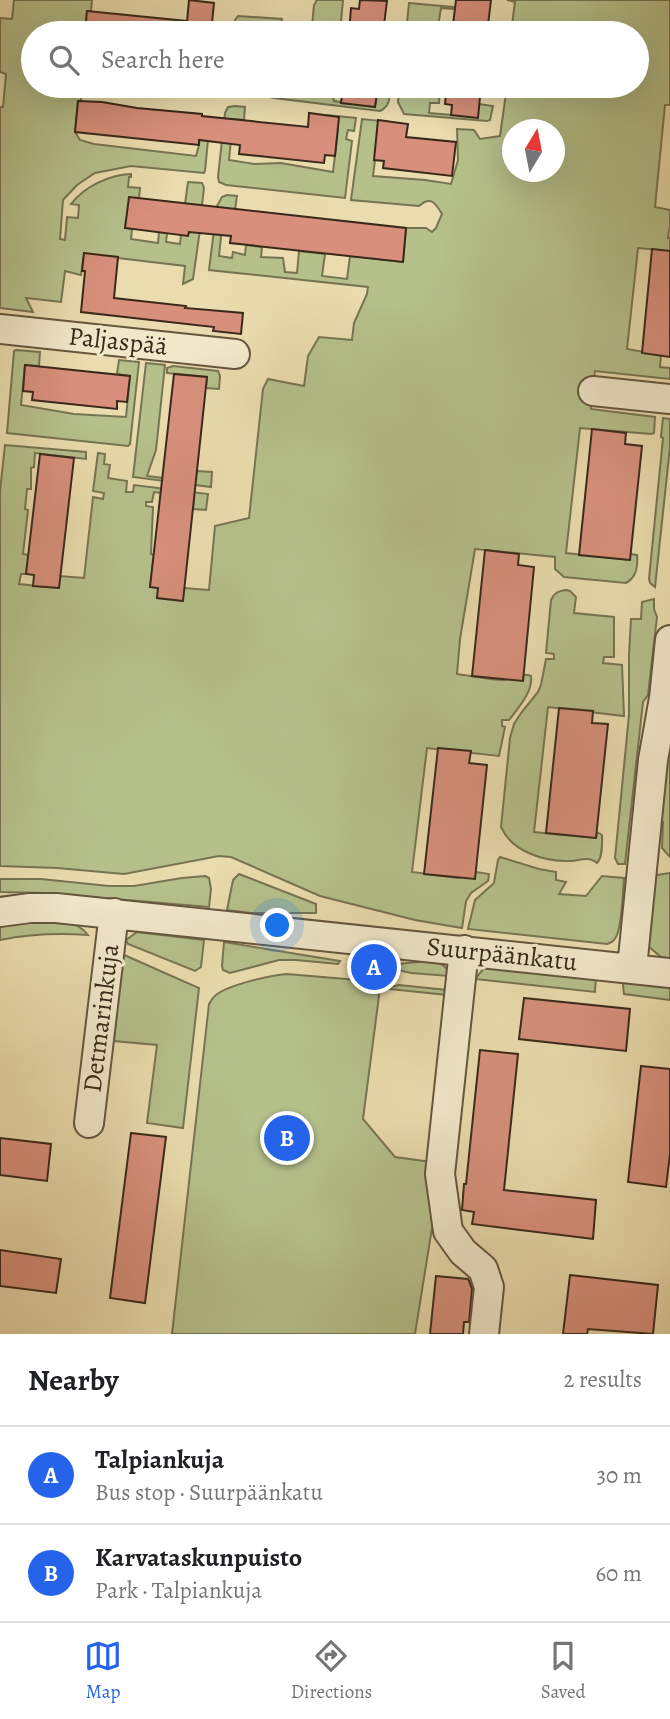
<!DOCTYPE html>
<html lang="en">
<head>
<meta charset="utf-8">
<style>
	:root { --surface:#fff; --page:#f6f6f6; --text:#202124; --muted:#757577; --line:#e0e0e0; --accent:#2563eb }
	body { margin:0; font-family:Alegreya,serif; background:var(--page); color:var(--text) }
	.compass { position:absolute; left:502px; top:119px; width:63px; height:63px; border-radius:50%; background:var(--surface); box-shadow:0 7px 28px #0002; rotate:10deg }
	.you { position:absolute; left:278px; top:926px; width:24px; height:24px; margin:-18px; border:5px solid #fff; border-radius:50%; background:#1a73e8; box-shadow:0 0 0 10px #1a73e833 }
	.badge { display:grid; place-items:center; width:46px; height:46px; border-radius:50%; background:var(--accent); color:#fff; font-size:23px; font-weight:700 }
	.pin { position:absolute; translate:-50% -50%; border:4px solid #fff; box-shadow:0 2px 7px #0006 }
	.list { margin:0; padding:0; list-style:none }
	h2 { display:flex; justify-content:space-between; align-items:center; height:91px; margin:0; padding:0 28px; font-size:30px }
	h2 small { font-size:23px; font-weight:400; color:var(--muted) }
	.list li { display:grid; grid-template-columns:46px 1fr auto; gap:21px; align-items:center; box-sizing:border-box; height:98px; padding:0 28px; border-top:2px solid var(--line) }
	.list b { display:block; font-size:26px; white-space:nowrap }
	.list p { margin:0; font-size:23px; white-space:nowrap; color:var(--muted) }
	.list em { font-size:23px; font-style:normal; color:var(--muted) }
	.icon { flex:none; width:38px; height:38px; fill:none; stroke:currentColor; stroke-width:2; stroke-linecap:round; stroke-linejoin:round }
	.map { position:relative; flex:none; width:670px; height:1334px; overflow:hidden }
	.search { position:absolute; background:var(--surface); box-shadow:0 7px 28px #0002; left:21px; right:21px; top:21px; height:77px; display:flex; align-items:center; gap:18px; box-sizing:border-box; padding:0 24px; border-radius:38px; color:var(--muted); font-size:26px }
	.sheet { height:287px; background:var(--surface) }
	nav { display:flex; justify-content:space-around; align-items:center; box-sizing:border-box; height:98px; border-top:2px solid var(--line); background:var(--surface); font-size:19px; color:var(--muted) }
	nav a { display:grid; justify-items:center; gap:4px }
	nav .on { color:var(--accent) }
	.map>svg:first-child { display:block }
</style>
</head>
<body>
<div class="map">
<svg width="670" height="1334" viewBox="0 0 670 1334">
	<rect width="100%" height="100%" fill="#eadcae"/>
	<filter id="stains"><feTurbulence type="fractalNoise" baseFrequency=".00286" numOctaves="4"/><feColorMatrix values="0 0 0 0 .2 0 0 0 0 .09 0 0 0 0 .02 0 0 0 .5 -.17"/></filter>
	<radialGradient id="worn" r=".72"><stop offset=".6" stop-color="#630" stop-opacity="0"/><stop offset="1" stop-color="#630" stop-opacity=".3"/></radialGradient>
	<path fill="#b5c08b" stroke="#777452" stroke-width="2" fill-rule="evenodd" d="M14,0H92L91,11H87L85,33H33V86H82L81,101H78L75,132L80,140L94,144L196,156L199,145L201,128L209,130L205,171L204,173L131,166L95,173L77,185L63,200L60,239L65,240L67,217L78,218L79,205L71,204C85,186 109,175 131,174V177H129L128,187L140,188L139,198L125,228L132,229L131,239L158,243L159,232L167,233L166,242L180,244L181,235H188L192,205L185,204L188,182L202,183L204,188L202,205H194L202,216L193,279L183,284L185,266L84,254L81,275L65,271L61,302L26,298L33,312L0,308V107H3L6,74L0,72V18L12,19Z
		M317,0H343L340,33H303L302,27L312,26L314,5Z
		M507,0H670V105H665L655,207L670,210V226L668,238H670V251L638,248L627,349L661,355L660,367L670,368V379L595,371L591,409L655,417L654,433L651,434L580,428L566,553L629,560L630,554L637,555C638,566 637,577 626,583L564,577L555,569V557L475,549L460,639L457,674C472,676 489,680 503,680C513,679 521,672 531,676C533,692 518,708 509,720H502V726L505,727L499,756L427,748L412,872L458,878L476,872L489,874L488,881L471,893L466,901L462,928L415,920L320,896L231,857L219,856L124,874L57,868L0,866V491L5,445L86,452V459L35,453L34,467L31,468V489H27L25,509L28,510L23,554L29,555L26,574H21L19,584L58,588L60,576L84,578L93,497L103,499L104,493L93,491L98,453L105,454L104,464L110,465L108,478L127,481L126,492H133L134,485L208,494L206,510L193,509L194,497L154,492L152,502H146V506L153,507L151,554L154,555L150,587L158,588V598L182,601L184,588L209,590L215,526L249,518L263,389L268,379L304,386L308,356L319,337L352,340L354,323L367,294L368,287L209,270L217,206L222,197L227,195L237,196L235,210L224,209L219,256L232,258L233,252L245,255L246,245L262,247L261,257L283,258L285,272L297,273L299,251L325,254L322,276L347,279L350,256L403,262L406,228H426L432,232L436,228L442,214C436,204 431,195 419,206L351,200L362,119L391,122L375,160L373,176L425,180L451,184L458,160L457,129L474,130L480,139L500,136L507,86H637V33H511L515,2ZM512,130H554V172H512Z
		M409,3L463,8V10L441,8L437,33H406Z
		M238,16L282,19L280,33H234L235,20Z
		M263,86H331L334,101L375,107L377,94L386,95L389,97C390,103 385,109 380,111L274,98L262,95Z
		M400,86H440L439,103H430L429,113L452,115L479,104L493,106L490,120L487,121L404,114L398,102Z
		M235,106L245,107L244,120L233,119L229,160L254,164L281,163L333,172L338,130L325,129L327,115L356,118L354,131L348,130L346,139L352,141L345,198L226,185L219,182L218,177L225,113L228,107Z
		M16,350L40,352L39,366L25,365L21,405L74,414L126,417L130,376L117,374L119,360L139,362L130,444L128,446L7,433L14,351Z
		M146,363L165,365L156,450L147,476L195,482L197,471L212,472L211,487L133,477Z
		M173,366L218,371L220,376L219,389L206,388L207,377L167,373V368Z
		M663,418L670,419V447L655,587L650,583L649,579L663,438L661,437Z
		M566,590L570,591L576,597L574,613L614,617V657H604L603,663L622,665L624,716L548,707L534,832L596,838L597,832L602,835C602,843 603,857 597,863C589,856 581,860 571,861C545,862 512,852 501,827L510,738L514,724L521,713L538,692L541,685L546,659H554V654L546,653L551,600C554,593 558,591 566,590Z
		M654,599V609L657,617L648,695L643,702L625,864H618L615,858L629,715V655L631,619H641L642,602Z
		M670,713V857L662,848L663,822L658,814Z
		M500,857L539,869L556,872V880L566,882L559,894L586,896L602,876L624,878C623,891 622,927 616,937C613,942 612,942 607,944L468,929L475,900L494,883L498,860Z
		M670,873V959L661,957L648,946L647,881L657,875Z
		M239,874L316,904V913H251L227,910L233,880Z
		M205,876L209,878L211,889L209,907L44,893L0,892V879H41L109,886H134L182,878Z
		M21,922C43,922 74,915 88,935C58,933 30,934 0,940V927Z
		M137,932L204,940L201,967L195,971L128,944L126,940Z
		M224,942L340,961L338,964L296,960H279L230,973L223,970L222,966Z
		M122,954L199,988L183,1128L147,1123L157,1045L114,1041Z
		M429,961C440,963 447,964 449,976L411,973L398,970L397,964Z
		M485,967L596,977L595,992L475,979Z
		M287,974L381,982V986L391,987L399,985L447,990L448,995L380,988L363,1119L395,1157L431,1162L437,1231L432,1228L415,1334H172L209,1004C211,1001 213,997 216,995C228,985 271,975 287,974Z
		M626,981L670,986V1000L624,994L623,985Z"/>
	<path fill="#d8907c" stroke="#392919" stroke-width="2" d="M189,0L214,3L211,33H186Z
		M360,0L387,1L383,33H349L351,8L359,9Z
		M456,0H491L487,33H452Z
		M87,11L186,21L185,33H85Z
		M343,86H378L375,107L341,103Z
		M447,86H481L478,118L451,115L452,105L445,104Z
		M78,101L102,102L137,108L202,114V116L308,127L309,113L339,117L335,156L325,155L324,163L239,154L240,145L199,140V145L75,132Z
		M378,120L408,124L406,137L456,142L452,176L383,168L384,161L374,160Z
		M129,197L406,228L403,262L230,243L231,236L189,232L188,236L125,228Z
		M652,249L670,251V357L642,353Z
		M84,253L118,257L114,298L186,306L185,308L243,313L241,334L213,331L214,327L81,312L85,271H82Z
		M25,365L130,376L127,402L117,401V409L32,400L33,392L23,391Z
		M174,374L207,377L183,601L157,598L158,588L150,587Z
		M592,429L626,433L625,444L642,446L630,560L579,555Z
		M40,454L74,458L59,588L33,586L34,575L26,574Z
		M485,550L519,554L518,565L534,567L523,681L472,676Z
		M559,708L593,711L592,723L608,724L596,838L546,833Z
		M438,748L471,751L469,763L487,765L475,879L424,874Z
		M524,998L630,1009L626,1051L519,1039Z
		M480,1050L518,1054L504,1190L596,1200L593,1239L472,1224L474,1212L462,1210L464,1184H466Z
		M641,1066L670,1069V1154L666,1187L628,1182Z
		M131,1133L166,1137L145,1303L110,1298Z
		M0,1138L51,1144L47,1181L0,1175Z
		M0,1250L61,1259L56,1293L0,1286Z
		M570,1275L658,1285L653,1334L588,1329L587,1334H563Z
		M436,1276L468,1279L469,1281L472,1289L469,1322H464L463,1334H430Z"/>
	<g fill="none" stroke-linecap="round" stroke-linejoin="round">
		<g stroke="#65563e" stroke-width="32">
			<path id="minor" d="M0,329L235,354
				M593,391L670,399
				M0,912L30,908H56L670,973
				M464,950L440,1174L448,1231L463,1252L483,1269L489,1287L484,1334
				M632,968L653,760L664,698L670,640
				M89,1123L114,913"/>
		</g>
		<use href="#minor" stroke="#f1e8ca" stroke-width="28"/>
	</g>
	<g text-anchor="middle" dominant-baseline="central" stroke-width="6" stroke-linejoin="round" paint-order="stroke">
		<g font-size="26" fill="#392919" stroke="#f1e8ca">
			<text transform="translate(118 341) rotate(6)">Paljaspää</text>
			<text transform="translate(502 954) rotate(6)">Suurpäänkatu</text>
			<text transform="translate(101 1018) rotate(-83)">Detmarinkuja</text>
		</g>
	</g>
	<rect width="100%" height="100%" filter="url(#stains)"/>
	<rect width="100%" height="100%" fill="url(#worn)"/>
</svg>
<svg class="compass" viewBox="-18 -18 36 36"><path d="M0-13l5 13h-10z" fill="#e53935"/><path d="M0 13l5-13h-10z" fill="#757577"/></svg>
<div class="you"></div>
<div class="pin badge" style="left:374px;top:967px">A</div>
<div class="pin badge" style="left:287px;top:1138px">B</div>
<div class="search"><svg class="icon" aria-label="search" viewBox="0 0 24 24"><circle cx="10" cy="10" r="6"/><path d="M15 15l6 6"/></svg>Search here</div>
</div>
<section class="sheet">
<h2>Nearby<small>2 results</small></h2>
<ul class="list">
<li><span class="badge">A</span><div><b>Talpiankuja</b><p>Bus stop · Suurpäänkatu</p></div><em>30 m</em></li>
<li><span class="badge">B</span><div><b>Karvataskunpuisto</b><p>Park · Talpiankuja</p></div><em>60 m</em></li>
</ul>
</section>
<nav>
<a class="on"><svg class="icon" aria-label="map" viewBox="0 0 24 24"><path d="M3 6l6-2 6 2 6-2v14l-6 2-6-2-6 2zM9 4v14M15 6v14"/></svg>Map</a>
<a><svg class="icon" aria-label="directions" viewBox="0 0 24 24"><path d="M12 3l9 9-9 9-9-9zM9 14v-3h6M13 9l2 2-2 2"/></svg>Directions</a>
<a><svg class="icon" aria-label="saved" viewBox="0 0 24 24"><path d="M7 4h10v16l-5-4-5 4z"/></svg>Saved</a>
</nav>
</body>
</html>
